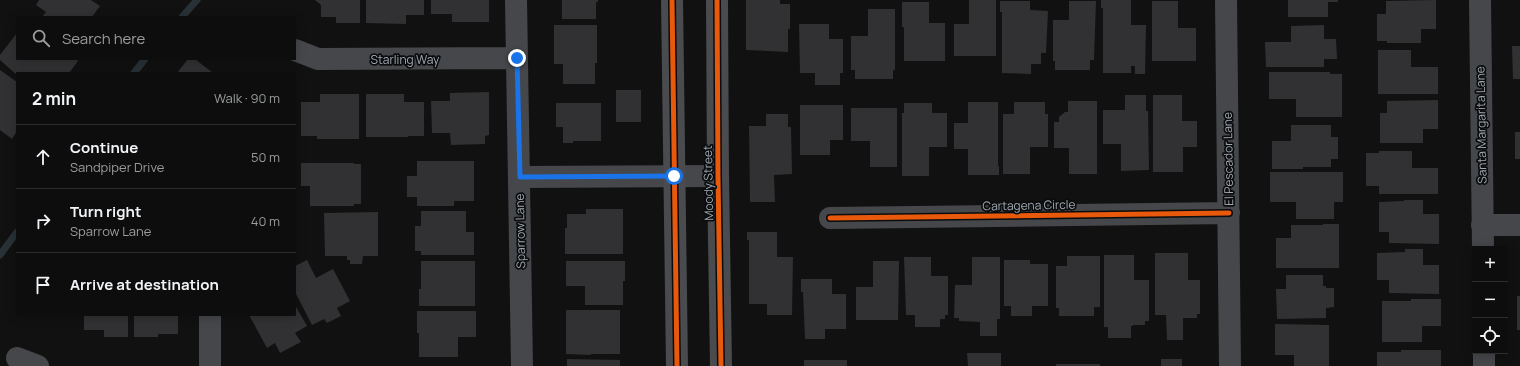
<!DOCTYPE html>
<html lang="en">
<head>
<meta charset="utf-8">
<style>
	:root { --surface:#0d0d0d; --page:#161616; --text:#f1f3f6; --muted:#9a9c9d; --line:#2d2d2e }
	body { margin:0; font-family:Manrope,sans-serif; background:var(--page); color:var(--text) }
	.controls { position:absolute; right:12px; bottom:12px; display:grid; overflow:hidden; border-radius:0px; box-shadow:0 2px 10px #0003 }
	.controls button { width:36px; height:36px; display:grid; place-items:center; padding:0; border:0; border-bottom:1px solid var(--line); background:var(--surface); color:var(--text); font:20px sans-serif }
	.stop { position:absolute; width:12px; height:12px; margin:-9px; border:3px solid #1a73e8; border-radius:50%; background:#fff }
	.stop.end { background:#1a73e8; border-color:#fff; box-shadow:0 1px 4px #0008 }
	.list { margin:0; padding:0; list-style:none }
	h2 { display:flex; justify-content:space-between; align-items:center; height:52px; margin:0; padding:0 16px; font-size:17px }
	h2 small { font-size:13px; font-weight:400; color:var(--muted) }
	.list li { display:grid; grid-template-columns:26px 1fr auto; gap:12px; align-items:center; box-sizing:border-box; height:64px; padding:0 16px; border-top:1px solid var(--line) }
	.list b { display:block; font-size:15px; white-space:nowrap }
	.list p { margin:0; font-size:13px; white-space:nowrap; color:var(--muted) }
	.list em { font-size:13px; font-style:normal; color:var(--muted) }
	.icon { flex:none; width:22px; height:22px; fill:none; stroke:currentColor; stroke-width:2; stroke-linecap:round; stroke-linejoin:round }
	.map { position:relative; flex:none; width:1520px; height:366px; overflow:hidden }
	.search { position:absolute; background:var(--surface); box-shadow:0 2px 10px #0003; left:16px; top:16px; width:280px; height:44px; display:flex; align-items:center; gap:10px; box-sizing:border-box; padding:0 14px; border-radius:0px; color:var(--muted); font-size:15px }
	.panel { position:absolute; background:var(--surface); box-shadow:0 2px 10px #0003; left:16px; top:72px; width:280px; height:244px; border-radius:0px }
	.map>svg:first-child { display:block }
</style>
</head>
<body>
<div class="map">
<svg width="1520" height="366" viewBox="0 0 1520 366">
	<rect width="100%" height="100%" fill="#111"/>
	<g fill="none" stroke-linecap="round" stroke-linejoin="round">
		<path stroke="#283136" stroke-width="7" d="M182,17L197,0
			M134,73L145,59
			M0,255L17,232"/>
	</g>
	<path fill="#313133" d="M39,0H91L100,6L92,17H42L46,12L36,5Z
		M315,0H360V23H336V17H321V5Z
		M366,0H424V15H406V24L366,23Z
		M431,0H489V22H452V14H431Z
		M562,0H598V2H596V19H562Z
		M746,0H780V4H790V29H788V52L746,50Z
		M969,0H996V56H954V24H969Z
		M1101,0H1131V25H1146L1145,74H1135V66H1131V73H1103V8H1101Z
		M1288,0H1338V2H1328V17H1288Z
		M1436,0V29H1421V43H1387V41H1377V14H1386V1Z
		M1000,1H1030V10L1048,11L1046,53H1041V64H1031V74L1002,73V12H1000Z
		M1069,1H1096L1094,60H1090V70H1055V61H1053V20H1069Z
		M1152,1H1178V28H1196V61H1152Z
		M902,2H929V23H945V61H904V27H902Z
		M868,9H895V70H893V79H855V70H851V36H868Z
		M799,24H829V39H843V73H840V85H815V73H800Z
		M554,25H597V63H595V84H563V64H554Z
		M1324,25V39H1336L1337,59H1324V67H1266L1265,42H1291V26Z
		M17,33V59H76L78,61L69,73H17V75L0,60V55Z
		M1512,46H1520V79H1513Z
		M1378,50H1411V67H1438V94H1378Z
		M188,59H195L213,73H177Z
		M0,70L17,82V131L12,139L0,130Z
		M1269,72H1330V74H1342V117H1296V99H1269Z
		M616,90H641V122H616Z
		M489,92V135L485,136V144L451,145L450,133H432L431,101H450V93Z
		M320,94H359V139H317V136H301V102H320Z
		M366,94H404V102H424V136H408V137H366Z
		M1125,95H1146V111H1148L1149,170L1121,171V144H1103V110H1125Z
		M1153,95H1182V121H1197V147H1183V172H1153Z
		M1438,100V129H1423V143H1380V113H1387V101Z
		M1068,101H1097V174H1069V148H1054V122H1059V117L1065,112H1068Z
		M968,102H998V166H999V175H968V149H954V123H968Z
		M1014,102H1045V114H1048V147H1030V174H1003V114H1014Z
		M556,103H601V141H573V143H563V127H556Z
		M904,103H932V113H947V147H929V176H902V113H904Z
		M800,105H843V140H830V155H800Z
		M851,108H897V167H870V141H851Z
		M766,114H788V127H791L792,174L774,175L775,202H750L749,126H766Z
		M1291,125H1331V137H1338V159H1331V167H1303V169H1272V141H1291Z
		M1515,132H1520V159H1515Z
		M1379,151H1412V168H1438V194H1379V186H1366V153H1379Z
		M417,161H474V201H454V206H417V197H407V176H417Z
		M301,163H354V164H361V204H354V206H310V186H301Z
		M1270,172H1343V202H1334V219H1296V202H1270Z
		M1404,200H1423V214H1439V244L1389,243V232H1379V202L1404,201Z
		M586,209H623V254H565V228H567V214H586Z
		M421,211H466V232H474V255H421V251H415V226H421Z
		M378,212V256H363L362,264H350V260H347V256H325L324,213Z
		M1323,224H1339V268H1276V238H1291V225H1323Z
		M747,232H777V257H793L792,315H767V304H749V240H747Z
		M1405,249H1423V265H1439V294L1389,293V280H1377V253L1405,252Z
		M1155,253H1188V280H1200V314H1197V318H1183V340H1167L1166,315H1155Z
		M1104,255H1134V280H1149V321H1145V325H1133V326H1131V338H1108V327H1104Z
		M1067,256H1100V307H1094V316H1059V308H1056V266H1067Z
		M904,257H931V276H948V315H945V319H940V327H915V315H906Z
		M972,257H1000V319H997V336H980V322L959,321V318H954L955,285H972Z
		M307,260L316,278L333,269L350,301L337,308L341,316L327,323L324,319L312,325L295,292V266Z
		M1004,260H1030V264H1048V306H1032V316H1011V306H1004Z
		M421,261H475V306H419V289H421Z
		M566,261H625V281H623V305H585V286H566Z
		M873,261H899L898,320H856V287H873Z
		M1286,275H1323V286H1326V288H1334V307L1326,308V318L1277,319L1276,289H1286Z
		M801,279H832V294H846V329H825V339H805L803,292H801Z
		M1517,296H1520V330H1517Z
		M1411,299H1441V326H1422V342H1382V301H1411Z
		M295,305L307,326L295,333L301,342L280,353L275,343L267,348L249,315H295Z
		M566,310H620V354H591V355L566,354Z
		M417,311H476V337H458V357H419V333H417Z
		M84,315H128V337H104V330H84Z
		M134,315H178V334H158V337H134Z
		M1275,324L1329,325V366H1294V355H1275Z
		M1401,350H1441V366H1377V352H1401Z
		M967,353H1001V366H968Z
		M567,359L620,360V366H567Z
		M1161,359H1182V366H1161Z
		M804,360H847V366H804Z
		M1056,364H1100V366H1056Z"/>
	<g fill="none" stroke-linecap="round" stroke-linejoin="round">
		<path stroke="#45474a" stroke-width="22" d="M516,0L522,366
			M1226,0L1230,366
			M1480,0L1483,249
			M295,50L318,59L517,58
			M520,177L718,176
			M830,218L1229,213
			M1482,225H1520
			M210,315V366
			M1484,351V366
			M17,358L38,366"/>
		<path stroke="#494b4e" stroke-width="22" d="M672,0L677,366
			M717,0L718,176L721,366"/>
		<g stroke="#0b0c0d" stroke-width="8">
			<path id="cycleway" d="M672,0L677,366
				M717,0L718,176L721,366
				M830,218L1229,213"/>
		</g>
		<use href="#cycleway" stroke="#e8590c" stroke-width="5"/>
	</g>
	<g fill="none" stroke-linecap="round" stroke-linejoin="round">
		<path stroke="#1a73e8" stroke-width="5" d="M517,58L520,177L674,176"/>
	</g>
	<g text-anchor="middle" dominant-baseline="central" stroke-width="3.5" stroke-linejoin="round" paint-order="stroke">
		<g font-size="12" fill="#a2a8b2" stroke="#0b0c0d">
			<text x="405" y="59">Starling Way</text>
			<text transform="translate(1481 125) rotate(-91)">Santa Margarita Lane</text>
			<text transform="translate(1228 159) rotate(-91)">El Pescador Lane</text>
			<text transform="translate(708 183) rotate(-91)">Moody Street</text>
			<text transform="translate(1029 205) rotate(-1)">Cartagena Circle</text>
			<text transform="translate(520 231) rotate(-91)">Sparrow Lane</text>
		</g>
	</g>
</svg>
<div class="controls">
<button>+</button>
<button>−</button>
<button><svg class="icon" aria-label="locate" viewBox="0 0 24 24"><circle cx="12" cy="12" r="6"/><path d="M12 2v4M12 18v4M2 12h4M18 12h4"/></svg></button>
</div>
<div class="stop" style="left:674px;top:176px"></div>
<div class="stop end" style="left:517px;top:58px"></div>
<div class="search"><svg class="icon" aria-label="search" viewBox="0 0 24 24"><circle cx="10" cy="10" r="6"/><path d="M15 15l6 6"/></svg>Search here</div>
<section class="panel">
<h2>2 min<small>Walk · 90 m</small></h2>
<ul class="list">
<li><svg class="icon" aria-label="ahead" viewBox="0 0 24 24"><path d="M12 20V5M6 11l6-6 6 6"/></svg><div><b>Continue</b><p>Sandpiper Drive</p></div><em>50 m</em></li>
<li><svg class="icon" aria-label="right" viewBox="0 0 24 24"><path d="M7 20v-9h11M14 6l5 5-5 5"/></svg><div><b>Turn right</b><p>Sparrow Lane</p></div><em>40 m</em></li>
<li><svg class="icon" aria-label="arrive" viewBox="0 0 24 24"><path d="M6 21V4h12l-3 4 3 4H6"/></svg><div><b>Arrive at destination</b></div></li>
</ul>
</section>
</div>
</body>
</html>
